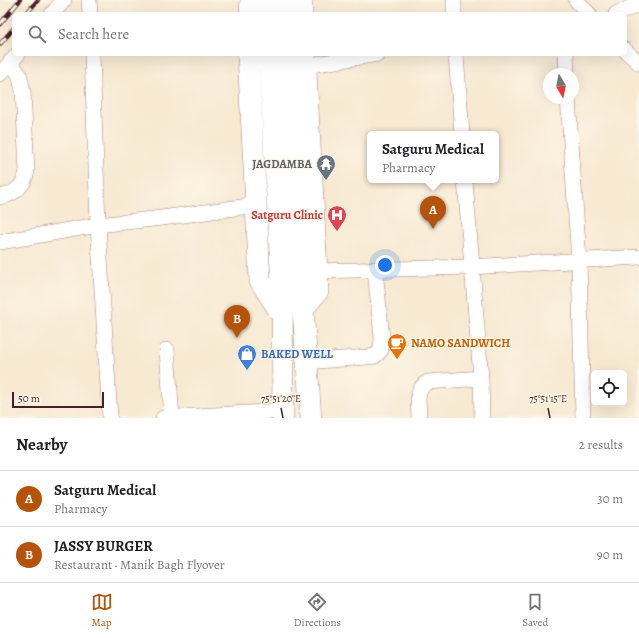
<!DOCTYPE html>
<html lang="en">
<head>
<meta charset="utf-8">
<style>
	:root { --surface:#fff; --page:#f6f6f6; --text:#202124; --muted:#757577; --line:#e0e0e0; --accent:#b45309 }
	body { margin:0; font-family:Alegreya,serif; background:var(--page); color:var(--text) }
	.controls { position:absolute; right:12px; bottom:12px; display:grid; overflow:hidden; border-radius:6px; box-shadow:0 4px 16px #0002 }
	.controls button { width:36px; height:36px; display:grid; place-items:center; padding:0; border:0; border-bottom:1px solid var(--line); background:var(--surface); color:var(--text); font:20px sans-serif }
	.compass { position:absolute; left:543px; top:68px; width:36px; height:36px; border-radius:50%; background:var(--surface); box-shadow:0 4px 16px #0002; rotate:170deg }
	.scale { position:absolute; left:12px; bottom:10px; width:92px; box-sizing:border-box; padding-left:4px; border:2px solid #4a1f2b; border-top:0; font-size:11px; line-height:14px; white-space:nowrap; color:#4a1f2b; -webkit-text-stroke:3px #fcf5e5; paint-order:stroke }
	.you { position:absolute; left:385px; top:265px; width:14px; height:14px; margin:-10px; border:3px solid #fff; border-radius:50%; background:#1a73e8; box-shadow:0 0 0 6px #1a73e833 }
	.badge { display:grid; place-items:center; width:26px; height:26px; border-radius:50%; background:var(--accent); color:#fff; font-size:13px; font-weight:700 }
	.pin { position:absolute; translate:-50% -33px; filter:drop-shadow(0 1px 2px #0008) }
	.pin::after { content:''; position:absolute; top:21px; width:14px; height:12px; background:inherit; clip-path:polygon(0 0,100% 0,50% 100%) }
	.popup { position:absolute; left:367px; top:131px; width:132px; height:52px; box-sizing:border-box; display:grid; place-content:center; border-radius:6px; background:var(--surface); filter:drop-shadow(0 1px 3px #0005); font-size:13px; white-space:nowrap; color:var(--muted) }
	.popup b { font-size:15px; color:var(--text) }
	.popup::after { content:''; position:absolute; left:50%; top:100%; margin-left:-8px; border:8px solid transparent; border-top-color:var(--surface) }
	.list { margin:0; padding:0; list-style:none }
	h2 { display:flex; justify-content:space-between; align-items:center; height:52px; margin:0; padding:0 16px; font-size:17px }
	h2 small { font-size:13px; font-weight:400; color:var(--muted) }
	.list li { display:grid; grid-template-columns:26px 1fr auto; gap:12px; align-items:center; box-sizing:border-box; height:56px; padding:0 16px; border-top:1px solid var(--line) }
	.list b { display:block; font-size:15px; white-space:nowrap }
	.list p { margin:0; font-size:13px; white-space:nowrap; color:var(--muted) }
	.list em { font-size:13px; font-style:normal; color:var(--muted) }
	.icon { flex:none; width:22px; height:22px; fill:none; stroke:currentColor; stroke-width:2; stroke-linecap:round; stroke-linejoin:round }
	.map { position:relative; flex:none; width:639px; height:418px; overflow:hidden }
	.search { position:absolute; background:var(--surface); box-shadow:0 4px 16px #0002; left:12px; right:12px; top:12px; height:44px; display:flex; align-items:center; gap:10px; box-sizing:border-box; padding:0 14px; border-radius:6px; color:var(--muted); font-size:15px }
	.sheet { height:164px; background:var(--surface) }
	nav { display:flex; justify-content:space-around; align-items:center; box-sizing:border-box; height:56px; border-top:1px solid var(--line); background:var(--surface); font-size:11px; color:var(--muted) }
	nav a { display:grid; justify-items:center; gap:2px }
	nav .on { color:var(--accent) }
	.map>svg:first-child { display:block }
</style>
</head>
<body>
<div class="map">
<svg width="639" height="418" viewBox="0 0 639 418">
	<rect width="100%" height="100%" fill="#fcf5e5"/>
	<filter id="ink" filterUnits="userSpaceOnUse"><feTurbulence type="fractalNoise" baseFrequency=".025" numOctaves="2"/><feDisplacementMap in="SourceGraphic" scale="8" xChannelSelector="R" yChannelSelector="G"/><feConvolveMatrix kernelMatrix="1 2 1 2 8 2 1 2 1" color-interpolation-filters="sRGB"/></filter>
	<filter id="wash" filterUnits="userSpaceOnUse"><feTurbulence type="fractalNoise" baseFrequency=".012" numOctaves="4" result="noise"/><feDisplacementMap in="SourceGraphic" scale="16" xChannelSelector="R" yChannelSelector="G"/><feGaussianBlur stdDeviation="0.9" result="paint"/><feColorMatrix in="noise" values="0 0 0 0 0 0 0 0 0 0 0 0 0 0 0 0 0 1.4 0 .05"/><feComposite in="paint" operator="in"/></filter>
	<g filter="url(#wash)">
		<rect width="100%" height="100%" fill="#f7e9d2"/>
	</g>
	<g filter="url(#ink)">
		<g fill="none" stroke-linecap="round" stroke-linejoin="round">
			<g stroke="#a0847e" stroke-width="16">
				<path id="street" d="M89,0L90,14
					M454,0V14
					M576,0L589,14
					M52,14L64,0
					M616,14L639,4
					M625,50L639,63
					M92,54L98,225L110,418
					M456,54L462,134
					M566,54L567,74
					M305,66L378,54
					M0,74L18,54
					M568,98L579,261L583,418
					M465,180L481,378L482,418
					M0,197C15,194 24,187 27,171L23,91L19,74L10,62
					M0,242L98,225L162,218L256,205
					M317,271L471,267L639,257
					M167,350L172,418
					M306,362L367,357L375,356L381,350L382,338L375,270
					M163,418L283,411
					M419,418C419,404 414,389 428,382L481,378"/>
			</g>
			<g stroke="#a0847e" stroke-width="22">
				<path id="secondary" d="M285,0V14
					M302,0V14
					M250,14L251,0
					M267,14V0
					M248,54L260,281L282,315
					M269,54L282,287L283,418
					M288,54L301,283L311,418
					M303,309L318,291L305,54"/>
			</g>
			<use href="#street" stroke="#fff" stroke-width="15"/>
			<use href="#secondary" stroke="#fff" stroke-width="21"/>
			<g stroke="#4a1f2b" stroke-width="4.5">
				<path id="rail" d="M26,14L38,0
					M0,24L20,0
					M0,44L14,28"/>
			</g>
			<use href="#rail" stroke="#fcf5e5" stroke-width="3" stroke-dasharray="9" stroke-linecap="butt"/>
		</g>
	</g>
	<path fill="none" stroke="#4a1f2b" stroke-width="1.5" d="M281,408L283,418M548,408L550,418"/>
	<defs>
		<g id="temple-pin" transform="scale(1)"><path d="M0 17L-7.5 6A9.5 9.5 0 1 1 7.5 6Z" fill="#6b7280" stroke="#fcf5e5"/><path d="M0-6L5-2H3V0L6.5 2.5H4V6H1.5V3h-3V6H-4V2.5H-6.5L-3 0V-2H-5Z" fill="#fff"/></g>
		<g id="hospital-pin" transform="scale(1)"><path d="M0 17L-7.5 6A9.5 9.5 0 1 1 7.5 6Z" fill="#e0444e" stroke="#fcf5e5"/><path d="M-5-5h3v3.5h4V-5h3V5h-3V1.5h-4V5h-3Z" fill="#fff"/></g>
		<g id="cafe-pin" transform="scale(1)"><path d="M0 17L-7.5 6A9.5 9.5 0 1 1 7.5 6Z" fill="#e8710a" stroke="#fcf5e5"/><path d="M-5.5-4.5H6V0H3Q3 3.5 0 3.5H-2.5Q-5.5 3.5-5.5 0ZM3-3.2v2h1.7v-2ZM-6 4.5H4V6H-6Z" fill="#fff"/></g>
		<g id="shop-pin" transform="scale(1)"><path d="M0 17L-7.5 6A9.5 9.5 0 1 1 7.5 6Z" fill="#3f7fe0" stroke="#fcf5e5"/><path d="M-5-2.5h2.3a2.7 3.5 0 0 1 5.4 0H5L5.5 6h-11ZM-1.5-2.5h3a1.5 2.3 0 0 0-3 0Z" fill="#fff"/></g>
	</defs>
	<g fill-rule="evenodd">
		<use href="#temple-pin" x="326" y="164"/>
		<use href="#hospital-pin" x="337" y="215"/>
		<use href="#cafe-pin" x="397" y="343"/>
		<use href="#shop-pin" x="247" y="354"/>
	</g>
	<g text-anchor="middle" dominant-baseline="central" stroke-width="3" stroke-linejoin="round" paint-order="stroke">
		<g font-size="12" font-weight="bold" fill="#5b616d" stroke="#fcf5e5" text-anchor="end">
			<text x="312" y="164">JAGDAMBA</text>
		</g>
		<g font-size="12" font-weight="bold" fill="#be3a42" stroke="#fcf5e5" text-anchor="end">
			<text x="323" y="215">Satguru Clinic</text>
		</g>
		<g font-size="12" font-weight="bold" fill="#c56008" stroke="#fcf5e5" text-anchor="start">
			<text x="411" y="343">NAMO SANDWICH</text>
		</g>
		<g font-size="12" font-weight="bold" fill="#366cbe" stroke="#fcf5e5" text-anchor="start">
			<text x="261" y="354">BAKED WELL</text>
		</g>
	</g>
	<g font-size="10" text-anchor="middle" fill="#4a1f2b" stroke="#fcf5e5" stroke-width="3" stroke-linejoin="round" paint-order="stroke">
		<text x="281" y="402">75°51'20"E</text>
		<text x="548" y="402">75°51'15"E</text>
	</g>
</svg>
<div class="controls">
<button><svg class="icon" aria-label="locate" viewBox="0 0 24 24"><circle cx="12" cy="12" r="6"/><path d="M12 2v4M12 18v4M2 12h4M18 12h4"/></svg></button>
</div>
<svg class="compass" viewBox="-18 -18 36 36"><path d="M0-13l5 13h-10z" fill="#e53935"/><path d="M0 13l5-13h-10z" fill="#757577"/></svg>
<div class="scale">50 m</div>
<div class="you"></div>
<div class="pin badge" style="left:433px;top:229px">A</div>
<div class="popup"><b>Satguru Medical</b>Pharmacy</div>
<div class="pin badge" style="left:237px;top:338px">B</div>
<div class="search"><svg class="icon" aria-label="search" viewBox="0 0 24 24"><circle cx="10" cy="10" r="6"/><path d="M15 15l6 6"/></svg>Search here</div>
</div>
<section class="sheet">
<h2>Nearby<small>2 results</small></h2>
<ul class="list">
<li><span class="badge">A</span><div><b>Satguru Medical</b><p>Pharmacy</p></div><em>30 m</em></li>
<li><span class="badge">B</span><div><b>JASSY BURGER</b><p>Restaurant · Manik Bagh Flyover</p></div><em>90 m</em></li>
</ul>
</section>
<nav>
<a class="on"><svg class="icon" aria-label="map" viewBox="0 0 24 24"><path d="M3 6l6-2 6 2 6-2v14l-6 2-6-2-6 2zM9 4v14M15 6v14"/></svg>Map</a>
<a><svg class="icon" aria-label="directions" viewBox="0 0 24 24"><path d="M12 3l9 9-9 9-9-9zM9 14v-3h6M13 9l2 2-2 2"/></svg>Directions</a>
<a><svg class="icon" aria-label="saved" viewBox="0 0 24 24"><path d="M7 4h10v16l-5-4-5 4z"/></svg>Saved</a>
</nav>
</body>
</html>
